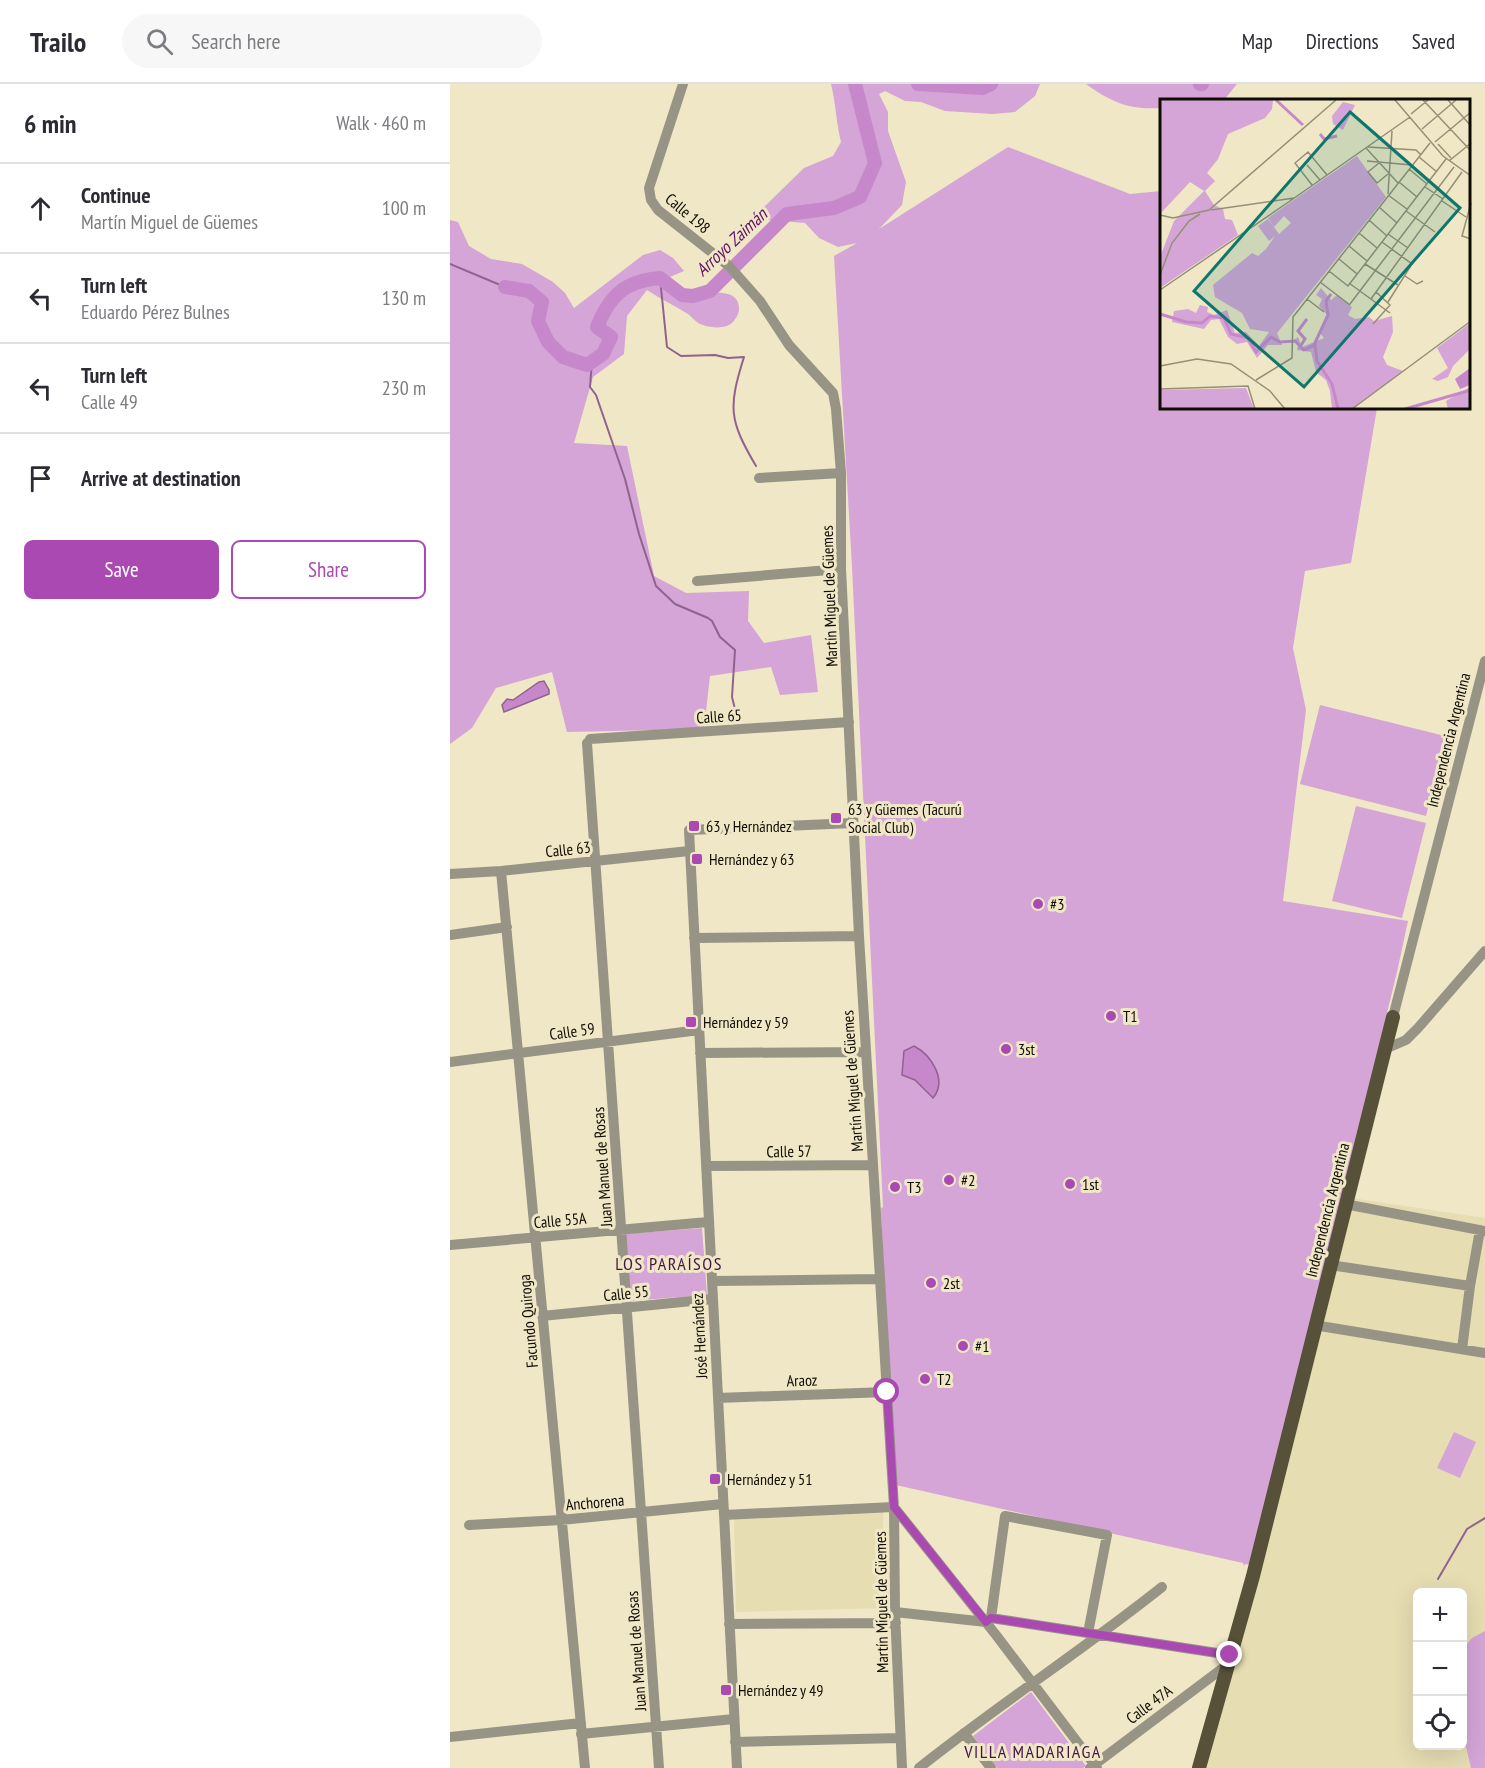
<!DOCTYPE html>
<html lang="en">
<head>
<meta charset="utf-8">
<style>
	:root { --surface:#fff; --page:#f7f7f7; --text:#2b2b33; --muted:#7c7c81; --line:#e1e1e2; --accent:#aa49b1 }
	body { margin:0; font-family:"PT Sans Narrow",sans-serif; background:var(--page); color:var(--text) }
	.controls { position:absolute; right:18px; bottom:18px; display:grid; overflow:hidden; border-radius:9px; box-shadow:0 6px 24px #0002 }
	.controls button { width:54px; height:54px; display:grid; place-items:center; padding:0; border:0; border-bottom:2px solid var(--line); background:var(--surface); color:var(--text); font:30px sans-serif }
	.stop { position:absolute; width:18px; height:18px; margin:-14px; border:4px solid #aa49b1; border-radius:50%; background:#fff }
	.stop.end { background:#aa49b1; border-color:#fff; box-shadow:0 2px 6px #0008 }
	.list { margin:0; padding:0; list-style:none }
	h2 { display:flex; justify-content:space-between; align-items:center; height:78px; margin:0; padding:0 24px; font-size:26px }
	h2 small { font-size:20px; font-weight:400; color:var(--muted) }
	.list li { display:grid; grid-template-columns:39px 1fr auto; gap:18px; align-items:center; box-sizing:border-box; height:90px; padding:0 24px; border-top:2px solid var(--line) }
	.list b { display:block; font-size:22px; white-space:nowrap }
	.list p { margin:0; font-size:20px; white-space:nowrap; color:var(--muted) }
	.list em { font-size:20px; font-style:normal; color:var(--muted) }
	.actions { display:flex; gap:12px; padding:18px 24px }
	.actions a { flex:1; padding:14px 0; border:2px solid var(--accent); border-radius:9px; text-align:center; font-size:21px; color:var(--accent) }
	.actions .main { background:var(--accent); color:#fff }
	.icon { flex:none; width:33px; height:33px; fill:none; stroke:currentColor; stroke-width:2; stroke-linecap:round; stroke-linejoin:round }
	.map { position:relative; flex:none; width:1035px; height:1684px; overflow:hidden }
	header { display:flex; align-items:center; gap:36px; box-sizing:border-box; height:84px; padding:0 30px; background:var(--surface); border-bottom:2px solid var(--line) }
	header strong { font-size:28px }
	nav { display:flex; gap:33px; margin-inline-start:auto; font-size:21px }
	.search { width:420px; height:54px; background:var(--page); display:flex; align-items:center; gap:15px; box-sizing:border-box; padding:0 21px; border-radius:33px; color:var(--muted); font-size:22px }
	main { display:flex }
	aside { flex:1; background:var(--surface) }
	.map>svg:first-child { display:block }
</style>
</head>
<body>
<header>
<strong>Trailo</strong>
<div class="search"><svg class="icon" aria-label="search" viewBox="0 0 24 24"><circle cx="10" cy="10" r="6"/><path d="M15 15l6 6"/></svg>Search here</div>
<nav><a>Map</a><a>Directions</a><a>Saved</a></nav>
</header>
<main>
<aside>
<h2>6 min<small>Walk · 460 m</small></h2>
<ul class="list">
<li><svg class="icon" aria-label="ahead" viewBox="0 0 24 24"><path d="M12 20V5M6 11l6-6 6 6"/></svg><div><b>Continue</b><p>Martín Miguel de Güemes</p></div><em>100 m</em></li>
<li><svg class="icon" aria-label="left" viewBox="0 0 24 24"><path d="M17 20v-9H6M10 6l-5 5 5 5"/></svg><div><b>Turn left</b><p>Eduardo Pérez Bulnes</p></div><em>130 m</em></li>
<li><svg class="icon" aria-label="left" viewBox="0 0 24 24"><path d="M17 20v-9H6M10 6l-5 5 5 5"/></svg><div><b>Turn left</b><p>Calle 49</p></div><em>230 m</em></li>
<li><svg class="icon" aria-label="arrive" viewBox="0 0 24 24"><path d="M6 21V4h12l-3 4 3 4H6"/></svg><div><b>Arrive at destination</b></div></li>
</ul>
<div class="actions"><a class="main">Save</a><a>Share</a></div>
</aside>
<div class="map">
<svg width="1035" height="1684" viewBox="0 0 1035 1684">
	<rect width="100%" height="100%" fill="#efe7c5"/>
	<path fill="#e6ddb3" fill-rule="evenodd" d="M901,1114L1035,1134V1684H751ZM968,1508H1012V1662H968Z
		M433,1428L435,1524L286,1528L284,1431Z"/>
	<path fill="#d4a5d6" d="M381,0H590L585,12L565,28L543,30L495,27L471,18L455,17L435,7L429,10L438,28V47L456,98L452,121L429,145L558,63L680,110L711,107V324H927L901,479L855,487L843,564L856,626L833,817L958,837L947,888L802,1481L795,1480L794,1482L793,1479L446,1401L437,1281L431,1124L433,1123L402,483L384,172L407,159L388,163L369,154L355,139L317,136L313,124L354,84L383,72L391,58C386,38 386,20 381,0Z
		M636,0H787L774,16H711V24C679,26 661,18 636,0Z
		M0,136L8,138L19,162L41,175L72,180L103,198L115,209L124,224L193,171L210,166L223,174L234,187L220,193C224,199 227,204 233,207C247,215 289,198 289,225C289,230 286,234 283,238C275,246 258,244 248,239C244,236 241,232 238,230C224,221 210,215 197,206L177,232L174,270L143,293L124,359L177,362L204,492L236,509L299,507L298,537L314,559L361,551L368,608L330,611L321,583L260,592L254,645L117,648L102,588L46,604L22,644L0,660Z
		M870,621L995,652L976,732L850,700Z
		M906,722L976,739L952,834L882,817Z
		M252,1144L257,1211L179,1217L174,1150Z
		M1004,1348L1026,1358L1010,1394L987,1384Z
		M1035,1547V1684H1021L1013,1650V1564L1022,1554Z
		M581,1608L636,1682L633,1684H547L523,1652Z"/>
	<path fill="#c788cb" stroke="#90638f" stroke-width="1.5" d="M94,597L99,606V610L54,628L52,621L57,615L63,616L89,598Z
		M464,962C481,971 498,996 483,1014L465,996L452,991L454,967Z"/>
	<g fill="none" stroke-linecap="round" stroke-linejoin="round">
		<path stroke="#90638f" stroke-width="2" d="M0,180L55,203
			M210,194L217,263L231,272L265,271L278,274L294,273C278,324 279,336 306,382
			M142,277L140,303L146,311L175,395L189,450L206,502L225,520L258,534L262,537L270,553L285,566L282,613L285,625
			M988,1495L1017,1445L1035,1434"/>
		<path stroke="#c788cb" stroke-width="14" d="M468,0L532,4L541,0
			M750,0H752
			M55,203L79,207L92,218L88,237L98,258L113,273L137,281L153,270L161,253L147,243C160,211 175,197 210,194L232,211L243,212L260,207L337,130L384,124L410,113L425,79L405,0"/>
		<path stroke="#979486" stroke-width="10" d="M233,0L199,104L201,116L208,126L279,182L310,217L339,261L383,309L386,325L391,389V485L409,852L444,1423L445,1528L452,1684
			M309,394L391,389
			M247,497L391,485
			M140,655L399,638
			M137,659L209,1684
			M51,787L135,1684
			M0,790L51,787L239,767
			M0,851L57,843
			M244,854L409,852
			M943,933L1035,577
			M935,965L956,956L968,944L1035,867
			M250,969L416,968
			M0,978L249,946
			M256,1082L423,1081
			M895,1120L1035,1147
			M0,1161L258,1138
			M880,1181L1020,1202
			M262,1197L430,1195
			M92,1232L262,1215
			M864,1241L1035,1269
			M1012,1265L1020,1202L1030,1146
			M268,1314L437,1308
			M444,1423L546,1551L647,1684
			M274,1431L444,1423
			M19,1441L111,1436L273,1420
			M445,1528L536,1538L541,1534L780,1571
			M541,1534L555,1432L657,1451L638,1549
			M279,1540L446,1539
			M514,1649L541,1684
			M131,1650L284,1635
			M0,1653L131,1639
			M285,1658L450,1654
			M287,1684L239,746L403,739
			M469,1684C548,1621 633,1566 712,1503
			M640,1684L777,1581"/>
		<path stroke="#575139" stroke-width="14" d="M749,1684L803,1492L943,933"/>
	</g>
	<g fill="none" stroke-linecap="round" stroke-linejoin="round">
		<path stroke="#aa49b1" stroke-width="8" d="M437,1308L444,1423L536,1538L541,1534L780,1571"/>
	</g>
	<g fill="#aa49b1" stroke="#efe7c5" stroke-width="2">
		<rect x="380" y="728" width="12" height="12" rx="3"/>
		<rect x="238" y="736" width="12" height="12" rx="3"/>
		<rect x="241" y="769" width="12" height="12" rx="3"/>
		<circle cx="588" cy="820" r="6"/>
		<circle cx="661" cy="932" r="6"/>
		<rect x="235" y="932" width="12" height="12" rx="3"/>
		<circle cx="556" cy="965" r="6"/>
		<circle cx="499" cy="1096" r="6"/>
		<circle cx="620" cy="1100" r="6"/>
		<circle cx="445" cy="1103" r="6"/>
		<circle cx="481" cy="1199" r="6"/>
		<circle cx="513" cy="1262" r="6"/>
		<circle cx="475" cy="1295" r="6"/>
		<rect x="259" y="1389" width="12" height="12" rx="3"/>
		<rect x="270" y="1600" width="12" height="12" rx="3"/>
	</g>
	<g text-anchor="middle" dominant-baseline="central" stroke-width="6" stroke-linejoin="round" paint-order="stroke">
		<g font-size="16" fill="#0f0c03" stroke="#efe7c5">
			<text transform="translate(238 129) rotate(40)">Calle 198</text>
			<text transform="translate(379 512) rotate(-92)">Martín Miguel de Güemes</text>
			<text transform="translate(269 632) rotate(-4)">Calle 65</text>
			<text transform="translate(998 656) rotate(-76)">Independencia Argentina</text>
			<text transform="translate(118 765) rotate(-6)">Calle 63</text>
			<text transform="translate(122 947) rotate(-8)">Calle 59</text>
			<text transform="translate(402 997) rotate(-94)">Martín Miguel de Güemes</text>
			<text transform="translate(339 1067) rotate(-1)">Calle 57</text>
			<text transform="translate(152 1083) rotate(-94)">Juan Manuel de Rosas</text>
			<text transform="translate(877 1126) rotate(-76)">Independencia Argentina</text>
			<text transform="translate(110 1136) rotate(-5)">Calle 55A</text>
			<text transform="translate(176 1209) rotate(-6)">Calle 55</text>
			<text transform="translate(78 1237) rotate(-95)">Facundo Quiroga</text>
			<text transform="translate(249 1252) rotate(-93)">José Hernández</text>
			<text transform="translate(352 1296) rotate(-2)">Araoz</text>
			<text transform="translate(145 1418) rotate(-5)">Anchorena</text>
			<text transform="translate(431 1518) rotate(-91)">Martín Miguel de Güemes</text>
			<text transform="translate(186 1567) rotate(-94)">Juan Manuel de Rosas</text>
			<text transform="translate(699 1620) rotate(-37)">Calle 47A</text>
		</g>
		<g font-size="16" fill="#0f0c03" stroke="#efe7c5" text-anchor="start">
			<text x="398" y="725">63 y Güemes (Tacurú<tspan x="398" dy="18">Social Club)</tspan></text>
			<text x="256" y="742">63 y Hernández</text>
			<text x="259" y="775">Hernández y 63</text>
			<text x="600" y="820">#3</text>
			<text x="673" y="932">T1</text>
			<text x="253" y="938">Hernández y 59</text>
			<text x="568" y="965">3st</text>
			<text x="511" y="1096">#2</text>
			<text x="632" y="1100">1st</text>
			<text x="457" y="1103">T3</text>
			<text x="493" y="1199">2st</text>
			<text x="525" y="1262">#1</text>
			<text x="487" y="1295">T2</text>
			<text x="277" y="1395">Hernández y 51</text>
			<text x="288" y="1606">Hernández y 49</text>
		</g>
		<g font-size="18" font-style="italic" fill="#5f1165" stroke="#efe7c5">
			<text transform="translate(281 158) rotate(-43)">Arroyo Zaimán</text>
		</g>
		<g font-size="18" letter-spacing="1.5" fill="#431547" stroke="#efe7c5">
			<text x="219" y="1179">LOS PARAÍSOS</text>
			<text x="583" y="1667">VILLA MADARIAGA</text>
		</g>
	</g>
	<g transform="translate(710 15)">
		<rect width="310" height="310" fill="#efe7c5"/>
		<path d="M1,1H113L112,10L105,19L68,35L58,60L47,74L55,82L45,92L54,106L63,110L65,120L72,121L78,136L0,189V158L14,122L44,92L30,83L0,115ZM183,3L195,6L183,31L173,25L172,17ZM197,57L226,98L117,234L122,246H108L97,259L87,243L77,245L68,238L59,220L51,221L44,230L12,223L14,212L28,210L36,214L40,206L48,208L47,213L54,216L67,211L75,234L86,233L99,247L109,233L90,230L82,214L55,198L53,186L92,154L98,157L106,150L115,137L109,142L98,127L108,120L119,135L131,124L124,117L114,128L108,119ZM161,189L171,201L177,196L192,208L188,216L195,220L209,218L214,222L232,217L233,233L223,258L227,266L243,272L193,310H172L170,292L166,281L156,273L151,253L137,251L138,245L134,241L138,238L142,248L164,239L159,233L168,217L159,207L162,200L156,196ZM309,225L310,250L293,267L288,278L278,282L272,280L288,269L277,249ZM310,288V310H288L286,302ZM86,289L94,310H0V291Z" fill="#d4a5d6"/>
		<path d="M310,269V286L300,290L295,280Z" fill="#c788cb"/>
		<path fill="none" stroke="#c788cb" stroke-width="3" d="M116,1L143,26M160,35L164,40L177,37M0,215L26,223L42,224L50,217L64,219L71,235L88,239L96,253L111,238L120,243L135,242L144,251L155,246L157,262M154,246L168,216L166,202L171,195M140,248L145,240L138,232L147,220M157,262L172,285L178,310M245,310L311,291"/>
		<path fill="none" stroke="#958f77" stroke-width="1.5" d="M235,1L283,57L311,77M263,1L311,52M288,1L311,27M251,15L268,1M262,30L296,1M275,43L311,13M278,45L291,59M208,48L256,51L261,56M206,49L238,84M259,58L277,73M207,62L252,66M289,62L311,44M219,64L208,73L217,84L228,75M147,66L160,81M249,70L267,85M239,83L257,98M152,86L135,64L148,53L167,76M265,88L283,100M228,95L232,32M228,96L247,110M130,102L250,18M282,102L306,118M311,104L302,137L311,140M219,108L237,124M51,111L134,99M246,112L275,133M0,116L13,119L49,111L176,1M209,121L227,137M199,134L217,149M228,135L248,149M222,143L252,165L228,203M189,147L207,162M179,160L197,175M205,165L238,186M169,172L188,187L286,60M0,176L12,144L29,122L40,115M245,177L257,185L263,182M160,183L190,206M189,184L230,214M0,191L130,102M147,200L164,213M211,200L302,73M190,205L294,68M213,225L230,206L216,193M0,267L37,260L71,265L110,292L125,310M96,281L132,259L133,218L270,44M0,290L88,287L95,310M192,310L311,222"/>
		<path fill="#0f766e" fill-opacity="0.15" stroke="#0f766e" stroke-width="3" d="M190,13L300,109L144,288L34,192Z"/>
		<rect width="310" height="310" fill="none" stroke="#0f0c03" stroke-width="3"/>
	</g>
</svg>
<div class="controls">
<button>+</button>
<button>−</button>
<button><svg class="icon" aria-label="locate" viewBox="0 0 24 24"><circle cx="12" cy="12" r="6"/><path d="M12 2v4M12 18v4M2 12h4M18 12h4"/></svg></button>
</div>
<div class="stop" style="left:437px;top:1308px"></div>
<div class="stop end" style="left:780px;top:1571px"></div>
</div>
</main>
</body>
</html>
